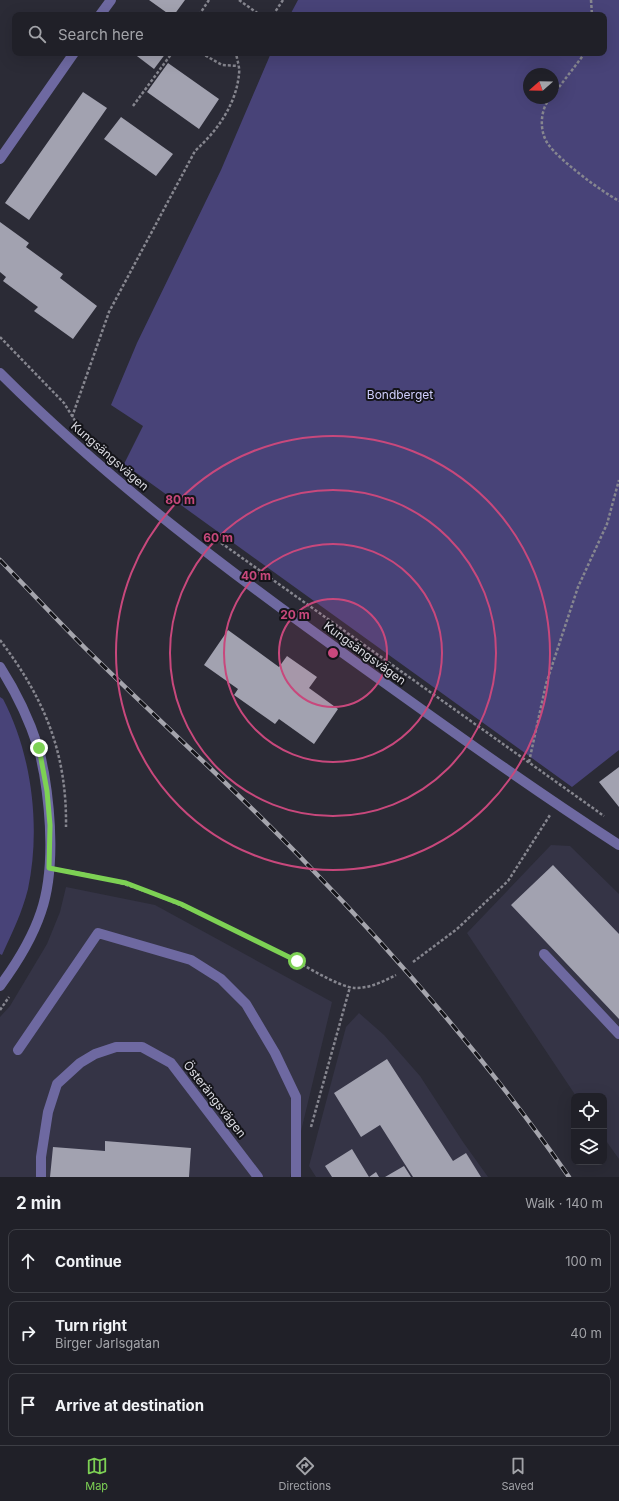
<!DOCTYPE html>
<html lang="en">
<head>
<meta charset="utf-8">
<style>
	:root { --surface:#202028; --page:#2d2d34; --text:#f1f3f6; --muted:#a2a3a8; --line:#3d3e45; --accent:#7dd154 }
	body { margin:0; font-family:Inter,sans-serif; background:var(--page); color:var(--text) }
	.controls { position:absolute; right:12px; bottom:12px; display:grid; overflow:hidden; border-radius:8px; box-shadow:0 4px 16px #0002 }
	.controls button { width:36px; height:36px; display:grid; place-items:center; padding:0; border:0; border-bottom:1px solid var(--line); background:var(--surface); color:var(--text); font:20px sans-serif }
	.compass { position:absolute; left:523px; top:68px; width:36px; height:36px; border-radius:50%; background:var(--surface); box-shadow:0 4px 16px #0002; rotate:250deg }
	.stop { position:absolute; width:12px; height:12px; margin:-9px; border:3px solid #7dd154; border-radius:50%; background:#fff }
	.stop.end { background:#7dd154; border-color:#fff; box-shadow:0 1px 4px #0008 }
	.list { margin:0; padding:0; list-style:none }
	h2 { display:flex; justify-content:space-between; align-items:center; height:52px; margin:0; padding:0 16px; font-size:17px }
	h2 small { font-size:13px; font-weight:400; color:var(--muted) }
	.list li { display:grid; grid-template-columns:26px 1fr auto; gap:12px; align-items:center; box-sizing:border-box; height:64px; margin:0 8px 8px; padding:0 8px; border:1px solid var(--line); border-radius:8px }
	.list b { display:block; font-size:15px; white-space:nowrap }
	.list p { margin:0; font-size:13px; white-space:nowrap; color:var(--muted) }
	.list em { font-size:13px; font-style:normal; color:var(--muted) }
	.icon { flex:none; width:22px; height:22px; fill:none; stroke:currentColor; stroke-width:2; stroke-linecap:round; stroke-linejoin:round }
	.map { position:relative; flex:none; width:619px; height:1177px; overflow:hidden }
	.search { position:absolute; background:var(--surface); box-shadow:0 4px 16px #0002; left:12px; right:12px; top:12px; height:44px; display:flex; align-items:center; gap:10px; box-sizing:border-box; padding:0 14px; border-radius:8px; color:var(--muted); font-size:15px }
	.sheet { height:268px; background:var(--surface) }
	nav { display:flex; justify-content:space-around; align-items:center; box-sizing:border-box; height:56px; border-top:1px solid var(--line); background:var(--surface); font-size:11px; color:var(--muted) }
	nav a { display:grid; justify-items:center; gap:2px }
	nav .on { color:var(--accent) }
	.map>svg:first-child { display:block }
</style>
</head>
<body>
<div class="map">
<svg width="619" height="1177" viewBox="0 0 619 1177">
	<rect width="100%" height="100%" fill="#2b2b36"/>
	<path fill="#353446" d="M551,845L570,846L619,894V1159L604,1138V1096H576L467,933Z
		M66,887L155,905L332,1002L290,1177H0V1017L10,1006L47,944L60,912Z
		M359,1013L384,1035L420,1076L463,1142L488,1177H316L309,1166L346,1027Z"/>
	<path fill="#484378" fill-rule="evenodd" d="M298,0H619V750L572,787L124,464L143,426L111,405L137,343L221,170L271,53H604V15H290ZM529,74H553V98H529Z
		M0,697L3,699C32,754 41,828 28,889C22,913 12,933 2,955L0,954Z"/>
	<path fill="#a2a2b0" d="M149,0H185L174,15H170Z
		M133,53H166L154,69Z
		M168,63L219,99L199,129L147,92Z
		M83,92L107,108L29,220L5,203Z
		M121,117L173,154L156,176L104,139Z
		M0,222L29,243L26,247L63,274L60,278L97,306L73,339L34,311L38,307L3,281L6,277L0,272Z
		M228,630L279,667L287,656L317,677L309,688L338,709L314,744L279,719L275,724L234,695L238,689L204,665Z
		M619,767V807L599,782Z
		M553,865L619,934V1019L511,905Z
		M387,1059L453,1161L466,1153L481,1177H413L380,1125L361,1137L334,1093Z
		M105,1141L191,1148L189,1177H50L53,1147L105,1151Z
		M352,1149L369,1177L376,1172L379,1177H332L325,1166Z
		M404,1166L411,1177H385Z"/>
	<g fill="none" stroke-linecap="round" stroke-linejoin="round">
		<path stroke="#86868f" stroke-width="2.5" stroke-dasharray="3 2" stroke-linecap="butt" d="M239,0L260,15
			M591,0L592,15
			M199,15L209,0
			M273,15L283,0
			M201,53L222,65L238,66
			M553,95L585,53
			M550,98C540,110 539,131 548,144C560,161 601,191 619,201
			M133,106L172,53
			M0,337L64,403L79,427
			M72,417L109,312L195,151C217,131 236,105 239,74C240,67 237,60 236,53
			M217,540L604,816
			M0,640C44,698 67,752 66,827
			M529,762L546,684L578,587L607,524L619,480
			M62,870C141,881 211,919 282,953C299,962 339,988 356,988C371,988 384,981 396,975
			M413,962L457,929L508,881L550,815
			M0,1010L9,997
			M311,1127L350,987"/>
		<path stroke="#6e69a1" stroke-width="10" d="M100,15L111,0
			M0,159L74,53
			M0,373C110,483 235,576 361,666C446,727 531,788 619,845
			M0,667C16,692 29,719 38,747C41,755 42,765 44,773C51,815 55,871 41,912C32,939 17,963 0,986
			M544,954L619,1034
			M18,1050L98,933L191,960L221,979L246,1004L275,1053L296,1097V1177
			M41,1177V1157L48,1112L57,1084L80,1063L95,1054L116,1047H142L171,1063L258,1177"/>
		<g stroke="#a5a5ad" stroke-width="4.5">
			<path id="rail" d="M0,560C28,589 56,619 85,648C158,720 235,789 306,863C401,961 491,1065 569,1177"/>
		</g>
		<use href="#rail" stroke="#141419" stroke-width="3" stroke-dasharray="9" stroke-linecap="butt"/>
	</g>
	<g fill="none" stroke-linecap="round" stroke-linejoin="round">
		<path stroke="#7dd154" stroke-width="5" d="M39,748L47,791L50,825L49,868L126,883L181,904L297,961"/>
	</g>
	<circle cx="333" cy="653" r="54" fill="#c8487c" fill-opacity=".12"/>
	<g fill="none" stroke="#c8487c" stroke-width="2">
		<circle cx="333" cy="653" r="54"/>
		<circle cx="333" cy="653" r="109"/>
		<circle cx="333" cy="653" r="163"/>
		<circle cx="333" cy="653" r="217"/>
	</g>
	<g text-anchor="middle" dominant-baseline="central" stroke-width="4" stroke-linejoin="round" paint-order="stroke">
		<g font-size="12" fill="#d0cffd" stroke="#141419">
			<text x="400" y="394">Bondberget</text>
		</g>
		<g font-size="12" fill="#dadae1" stroke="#141419">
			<text transform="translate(110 456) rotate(41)">Kungsängsvägen</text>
			<text transform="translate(365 653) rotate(36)">Kungsängsvägen</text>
			<text transform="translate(215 1099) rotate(52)">Österängsvägen</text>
		</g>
	</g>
	<circle cx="333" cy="653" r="6" fill="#c8487c" stroke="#141419" stroke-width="2"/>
	<g font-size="12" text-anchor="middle" font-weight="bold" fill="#c8487c" stroke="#141419" stroke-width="4" stroke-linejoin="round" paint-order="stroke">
		<text x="180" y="504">80 m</text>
		<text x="218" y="542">60 m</text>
		<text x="256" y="580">40 m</text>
		<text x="295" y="619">20 m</text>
	</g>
</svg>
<div class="controls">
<button><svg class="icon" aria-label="locate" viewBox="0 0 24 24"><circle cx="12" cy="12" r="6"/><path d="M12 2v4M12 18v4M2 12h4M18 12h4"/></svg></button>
<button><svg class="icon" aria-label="layers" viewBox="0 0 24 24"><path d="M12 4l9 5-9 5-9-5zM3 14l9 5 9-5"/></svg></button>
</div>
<svg class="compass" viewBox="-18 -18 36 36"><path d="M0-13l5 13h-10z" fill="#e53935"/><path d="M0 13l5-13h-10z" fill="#a2a3a8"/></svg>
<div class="stop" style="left:297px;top:961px"></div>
<div class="stop end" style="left:39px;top:748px"></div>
<div class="search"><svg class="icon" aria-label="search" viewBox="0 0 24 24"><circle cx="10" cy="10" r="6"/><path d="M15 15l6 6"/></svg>Search here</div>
</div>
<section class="sheet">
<h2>2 min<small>Walk · 140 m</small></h2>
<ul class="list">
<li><svg class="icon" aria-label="ahead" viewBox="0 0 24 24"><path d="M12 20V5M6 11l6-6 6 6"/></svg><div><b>Continue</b></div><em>100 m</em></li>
<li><svg class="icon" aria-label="right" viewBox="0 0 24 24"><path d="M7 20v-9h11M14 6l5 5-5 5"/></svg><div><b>Turn right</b><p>Birger Jarlsgatan</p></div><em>40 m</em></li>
<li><svg class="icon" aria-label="arrive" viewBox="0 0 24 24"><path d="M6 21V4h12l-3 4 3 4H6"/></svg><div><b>Arrive at destination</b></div></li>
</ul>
</section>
<nav>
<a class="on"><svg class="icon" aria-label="map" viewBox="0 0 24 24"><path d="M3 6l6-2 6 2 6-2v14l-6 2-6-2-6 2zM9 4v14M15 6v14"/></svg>Map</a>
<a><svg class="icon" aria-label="directions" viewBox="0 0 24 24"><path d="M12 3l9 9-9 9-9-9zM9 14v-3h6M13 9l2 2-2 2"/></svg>Directions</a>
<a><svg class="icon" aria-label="saved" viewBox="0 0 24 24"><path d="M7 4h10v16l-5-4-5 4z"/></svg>Saved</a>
</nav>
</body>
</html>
